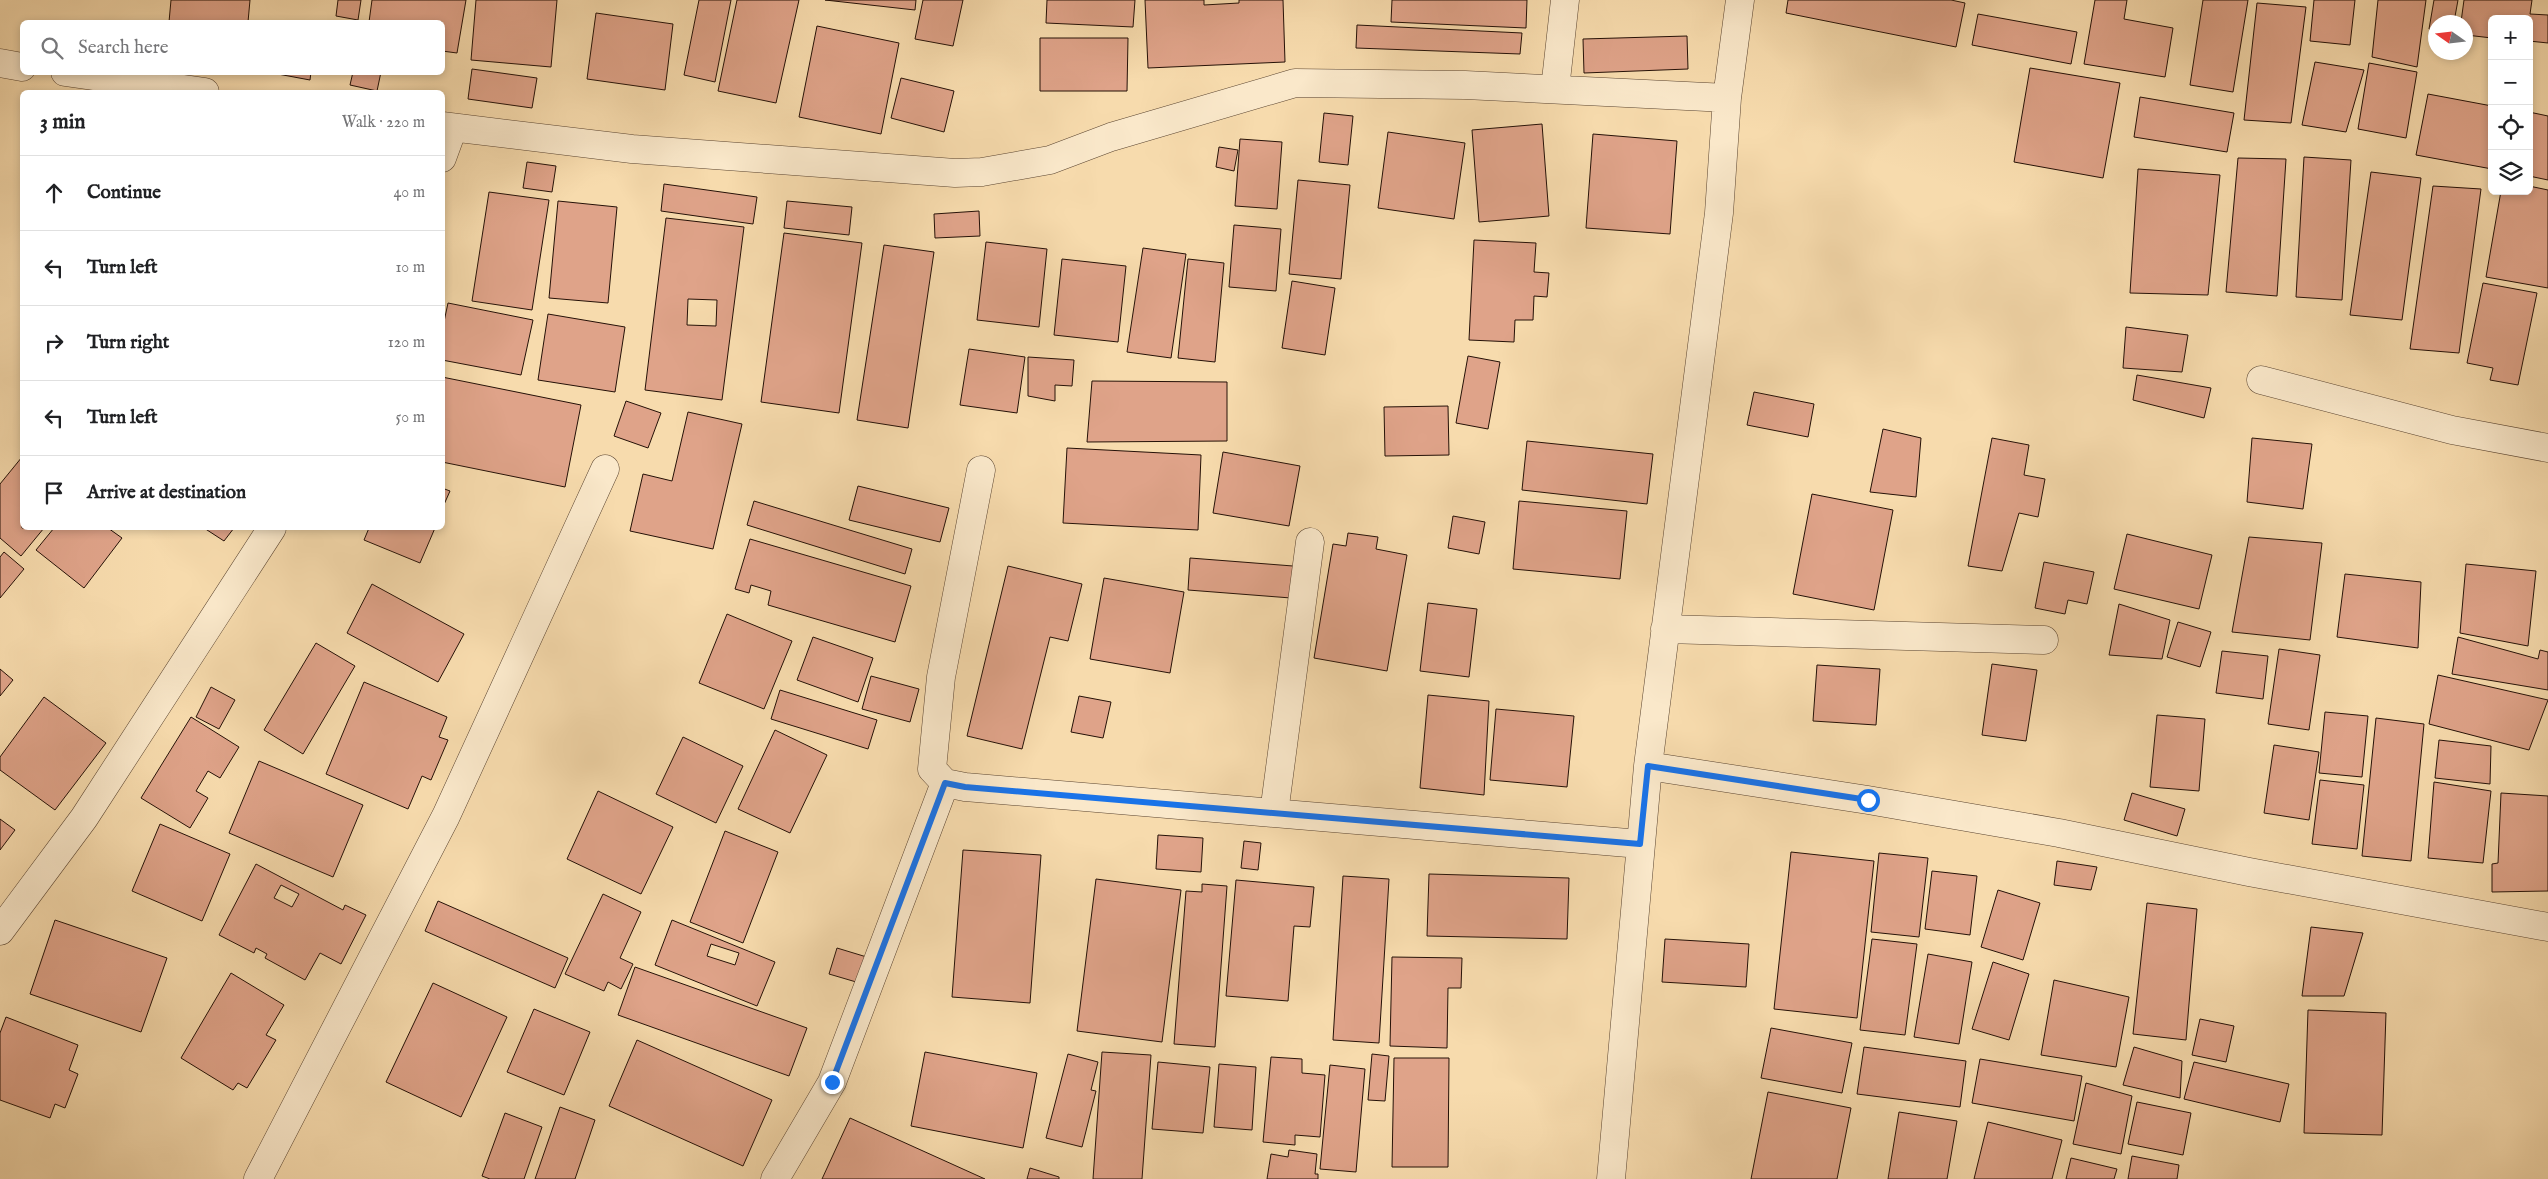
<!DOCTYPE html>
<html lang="en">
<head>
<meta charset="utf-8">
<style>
	:root { --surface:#fff; --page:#f6f6f6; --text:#202124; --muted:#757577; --line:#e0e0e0 }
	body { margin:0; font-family:"IM FELL English",serif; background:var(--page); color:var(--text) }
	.controls { position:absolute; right:15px; top:15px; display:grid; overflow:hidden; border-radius:8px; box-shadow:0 2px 8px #0003 }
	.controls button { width:45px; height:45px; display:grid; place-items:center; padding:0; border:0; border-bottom:1px solid var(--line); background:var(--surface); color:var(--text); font:25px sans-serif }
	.compass { position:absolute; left:2428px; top:15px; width:45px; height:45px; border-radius:50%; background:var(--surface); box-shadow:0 2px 8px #0003; rotate:284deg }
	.stop { position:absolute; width:15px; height:15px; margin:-11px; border:4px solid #1a73e8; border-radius:50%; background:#fff }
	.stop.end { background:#1a73e8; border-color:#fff; box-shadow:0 1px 5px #0008 }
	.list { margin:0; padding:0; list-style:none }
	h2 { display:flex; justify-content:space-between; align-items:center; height:65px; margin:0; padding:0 20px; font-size:21px }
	h2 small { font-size:16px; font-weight:400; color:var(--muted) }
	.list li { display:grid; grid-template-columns:32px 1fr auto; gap:15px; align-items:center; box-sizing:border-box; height:75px; padding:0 20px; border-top:1px solid var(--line) }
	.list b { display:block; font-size:19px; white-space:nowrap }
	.list em { font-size:16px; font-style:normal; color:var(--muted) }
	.icon { flex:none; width:28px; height:28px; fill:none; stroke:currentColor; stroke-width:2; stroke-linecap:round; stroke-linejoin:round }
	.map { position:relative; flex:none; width:2548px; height:1179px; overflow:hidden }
	.search { position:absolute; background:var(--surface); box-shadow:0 2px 8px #0003; left:20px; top:20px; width:425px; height:55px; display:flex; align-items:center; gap:12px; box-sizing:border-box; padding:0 18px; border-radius:8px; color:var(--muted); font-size:19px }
	.panel { position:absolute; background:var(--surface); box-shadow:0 2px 8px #0003; left:20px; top:90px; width:425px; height:440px; border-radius:8px }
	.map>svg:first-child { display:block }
</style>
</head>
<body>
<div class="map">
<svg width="2548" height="1179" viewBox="0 0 2548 1179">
	<rect width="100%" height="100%" fill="#f7dbad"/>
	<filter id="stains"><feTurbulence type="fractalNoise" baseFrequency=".004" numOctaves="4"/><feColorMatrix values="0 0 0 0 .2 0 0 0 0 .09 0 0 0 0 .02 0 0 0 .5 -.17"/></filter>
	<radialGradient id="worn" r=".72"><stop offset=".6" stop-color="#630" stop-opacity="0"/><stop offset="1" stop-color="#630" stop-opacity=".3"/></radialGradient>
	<path fill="#dfa389" stroke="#251107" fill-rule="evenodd" d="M171,0H250L248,22H169Z
		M338,0H361L358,20L336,16Z
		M372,0H466L457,53L442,51V22H369Z
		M476,0H557L551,67L471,60Z
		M699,0H731L715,82L684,75Z
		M737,0H799L776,103L718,91Z
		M825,0H916L915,10Z
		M923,0H963L953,46L915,39Z
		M1047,0H1135L1133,27L1046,23Z
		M1145,0H1204V5L1239,3V0H1283L1285,62L1148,68Z
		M1392,0H1527L1526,28L1391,22Z
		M1788,0H1951L1965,3L1956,47L1786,13Z
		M2095,0H2127L2124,19L2173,28L2165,77L2084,64Z
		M2203,0H2248L2233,92L2190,85Z
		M2314,0H2355L2350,45L2310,41Z
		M2378,0H2426L2417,67L2372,57Z
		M2434,0H2458L2454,22H2436V30L2429,29Z
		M2464,0H2532L2530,14L2548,15V43L2529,41V19H2492V38L2466,35V22H2461Z
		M2257,3L2306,7L2291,123L2244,120Z
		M596,13L673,24L665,90L587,79Z
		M1978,14L2077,32L2071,64L1972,45Z
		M1357,25L1522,33L1520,54L1356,48Z
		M817,26L899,43L881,134L799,117Z
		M1687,36L1688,69L1584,73L1583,39Z
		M1040,38H1128L1127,91H1040Z
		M2315,62L2364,70L2346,132L2302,125Z
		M2369,63L2417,72L2406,138L2358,129Z
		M2030,68L2120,83L2103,178L2014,162Z
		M472,69L537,78L532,108L468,99Z
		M267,72H311L310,80Z
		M353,72H381L377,91L350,85Z
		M901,78L954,91L944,132L891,118Z
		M2428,94L2492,106V169L2416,155Z
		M2140,97L2234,113L2227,152L2134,137Z
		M2529,112L2548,116V180L2529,176Z
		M1324,113L1353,116L1348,165L1319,162Z
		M1542,124L1549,216L1479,222L1472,130Z
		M1388,132L1465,143L1454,219L1378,208Z
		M1593,134L1677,141L1670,234L1586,228Z
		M1240,139L1282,142L1277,209L1235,206Z
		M1219,147L1238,150L1234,171L1216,167Z
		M2304,157L2351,160L2342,300L2296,297Z
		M2238,158L2286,159L2277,296L2226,292Z
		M527,162L556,166L552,192L523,188Z
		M2138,169L2220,175L2208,295L2130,293Z
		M2371,172L2421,178L2402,320L2350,315Z
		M1298,180L1350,185L1341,279L1289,274Z
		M664,184L757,197L753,224L661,211Z
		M2433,186L2481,189L2459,353L2410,349Z
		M2529,186L2548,190V288L2486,277L2501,191H2529Z
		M489,192L549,200L532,310L472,301Z
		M558,201L617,207L608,303L549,298Z
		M787,201L852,207L849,235L784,228Z
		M979,211L980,236L935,238L934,214Z
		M666,218L744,227L722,400L645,390ZM688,299L717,300L716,326L687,325Z
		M1234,225L1281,229L1276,291L1229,287Z
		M784,233L862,243L839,413L761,402Z
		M1474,240L1536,243L1534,272L1549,273L1547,297L1534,296L1533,320H1515L1514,342L1469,340Z
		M986,242L1047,249L1039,327L977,320Z
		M884,245L934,252L908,428L857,420Z
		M1143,248L1186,254L1171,358L1127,352Z
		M1062,259L1126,266L1118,342L1054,335Z
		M1188,259L1224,263L1215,362L1178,358Z
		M1292,281L1335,288L1325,355L1282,348Z
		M2483,283L2537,293L2518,385L2490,380L2493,368L2467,363Z
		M448,303L533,320L521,375L442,360V331Z
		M548,314L625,327L615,392L538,380Z
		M2126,327L2188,335L2182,372L2123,368Z
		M969,349L1025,357L1017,413L960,405Z
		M1468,356L1500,362L1488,429L1456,423Z
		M1028,357L1074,360L1072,386L1055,385V401L1028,396Z
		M2137,375L2211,388L2204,418L2133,400Z
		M442,377L581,405L565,487L442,462Z
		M1092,381L1227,382V441L1087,442Z
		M1754,392L1814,404L1808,437L1747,425Z
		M626,401L661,413L648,448L614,436Z
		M1448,406L1449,455L1385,456L1384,407Z
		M688,412L742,424L713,549L630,531L643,474L672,481Z
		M1883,429L1921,438L1916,497L1870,492Z
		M1992,438L2029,445L2024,475L2045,479L2038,517L2019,513L2002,571L1968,566Z
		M2252,438L2312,444L2303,509L2247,502Z
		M1527,441L1653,454L1647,504L1522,490Z
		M1067,448L1201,455L1198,530L1063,523Z
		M1223,452L1300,466L1289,526L1213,513Z
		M22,457V528H44L21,556L0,538V484Z
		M858,486L949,508L940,542L849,520Z
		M442,488L450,491L442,509Z
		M1812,494L1893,510L1874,610L1793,594Z
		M754,501L912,549L905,574L747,525Z
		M1519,501L1627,511L1620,579L1513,569Z
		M1453,516L1485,522L1479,554L1448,548Z
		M54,528H108L122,538L84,588L36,550Z
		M204,528H234L224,541Z
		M369,528H435L420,563L364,540Z
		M1348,533L1378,537L1376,549L1407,555L1387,671L1314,658L1333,544L1346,546Z
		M2127,534L2212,555L2199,609L2114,589Z
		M2249,537L2322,543L2310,640L2232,632Z
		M750,539L911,586L895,642L768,605L771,591L751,585L749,593L735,589Z
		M4,552L24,569L0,598V557Z
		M1190,558L1293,566L1291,598L1188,590Z
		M2044,562L2094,572L2087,604L2068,600L2065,614L2035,608Z
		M2466,564L2536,571L2528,646L2460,633Z
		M1008,566L1082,584L1068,641L1050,637L1022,749L967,736Z
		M2345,574L2421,582L2418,648L2337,637Z
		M1104,578L1184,592L1170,673L1090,659Z
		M372,584L464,634L438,682L347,633Z
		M1428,603L1477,609L1469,677L1420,671Z
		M2119,604L2170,620L2162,659L2109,655Z
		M727,614L792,641L764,709L699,683Z
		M2178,622L2211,632L2200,667L2167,657Z
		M813,637L873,658L858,702L797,680Z
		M2458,637L2538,659L2540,650L2548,652V690L2452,674Z
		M316,643L355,666L303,754L264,730Z
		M2279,649L2320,655L2309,730L2268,724Z
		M2222,651L2268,656L2263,699L2216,693Z
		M1992,664L2037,670L2026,741L1982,735Z
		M1817,665L1880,669L1876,725L1813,721Z
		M0,669L13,680L0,696Z
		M2438,675L2548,700L2529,750L2429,724Z
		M871,676L919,689L910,722L862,709Z
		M364,682L447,717L439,737L448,740L431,780L422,776L408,809L326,774Z
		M211,687L235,700L219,729L196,717Z
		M780,690L877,720L868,749L771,719Z
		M1428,695L1489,701L1484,795L1420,788Z
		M1079,696L1111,702L1103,738L1071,732Z
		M44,697L106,743L55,810L0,770V757Z
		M1496,709L1574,716L1567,787L1490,780Z
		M2325,712L2368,716L2362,777L2319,773Z
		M2157,715L2205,719L2199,791L2150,787Z
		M191,717L239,747L220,778L208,771L196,791L208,798L190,828L141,798Z
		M2376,718L2424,724L2411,861L2362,856Z
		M775,730L827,755L790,833L738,809Z
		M683,737L743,766L716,823L656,794Z
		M2439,740L2491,746L2490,784L2435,778Z
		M2274,745L2319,752L2309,820L2264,813Z
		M259,761L363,805L333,877L229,833Z
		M2320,780L2364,785L2357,849L2312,844Z
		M2434,782L2491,791L2483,863L2428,858Z
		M598,791L673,827L641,894L567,859Z
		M2132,793L2185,809L2177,836L2124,820Z
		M2501,793L2548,796V891L2492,892V864L2498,863Z
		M0,819L15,830L0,850Z
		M160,824L230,854L202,921L132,891Z
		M725,831L778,852L743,943L690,922Z
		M1158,835L1203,838L1201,872L1156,869Z
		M1244,841L1261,843L1258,870L1241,868Z
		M963,850L1041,855L1030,1003L952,997Z
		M1791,852L1874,861L1857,1018L1774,1009Z
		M1879,853L1928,858L1919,937L1871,932Z
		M2057,861L2097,867L2091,890L2054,885Z
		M256,864L343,910L345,905L366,915L341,964L320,953L305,980L265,958L267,954L256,948L254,953L219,935ZM281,885L299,894L292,907L274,898Z
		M1932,871L1977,876L1970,935L1925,929Z
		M1429,874L1569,878L1567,939L1427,936Z
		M1343,876L1389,879L1379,1043L1333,1040Z
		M1096,879L1181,890L1162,1042L1077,1031Z
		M1236,880L1314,887L1310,927L1294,926L1288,1001L1226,996Z
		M1202,884L1227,886L1215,1047L1174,1044L1186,891L1202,892Z
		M1998,890L2040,903L2023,960L1981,947Z
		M603,894L641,912L620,958L633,964L621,989L608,982L604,991L565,974Z
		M438,901L568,958L555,988L425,931Z
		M2147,903L2197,909L2186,1040L2133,1034Z
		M55,920L167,958L141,1032L30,994Z
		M672,920L775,962L757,1006L655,965ZM711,944L739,953L735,965L707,956Z
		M2311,927L2363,933L2344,996H2302Z
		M1665,939L1749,944L1746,987L1662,982Z
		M1872,939L1917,944L1905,1035L1860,1030Z
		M837,948L870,958L863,984L829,974Z
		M1928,954L1972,962L1959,1044L1914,1037Z
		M1392,957L1462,958L1461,988H1448L1447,1048L1390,1046Z
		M1993,962L2029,974L2009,1040L1972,1029Z
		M635,967L807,1028L789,1076L618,1015Z
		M231,973L284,1005L266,1035L276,1040L247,1088L238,1083L233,1090L181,1058Z
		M2054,980L2129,997L2116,1067L2041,1055Z
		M433,983L507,1017L461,1117L386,1082Z
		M534,1009L590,1032L564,1095L507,1072Z
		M2308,1010L2386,1013L2382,1135L2304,1133Z
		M6,1017L78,1045L69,1070L78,1074L65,1108L55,1104L50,1118L0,1100V1033Z
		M2200,1019L2234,1026L2226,1062L2192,1055Z
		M1771,1028L1852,1043L1842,1093L1761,1078Z
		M637,1040L772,1100L743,1166L609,1106Z
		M1864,1047L1966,1061L1960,1107L1857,1094Z
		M2134,1047L2182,1061L2180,1098L2123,1085Z
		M925,1052L1037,1073L1023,1148L911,1126Z
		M1102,1052L1151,1055L1142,1179H1093Z
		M1068,1054L1098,1062L1091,1090L1096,1091L1082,1147L1046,1138Z
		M1372,1054L1389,1056L1385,1101L1368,1100Z
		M1271,1057L1302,1059V1073L1325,1075L1320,1137L1295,1135V1145L1263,1142Z
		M1394,1058H1449L1448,1167H1392Z
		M1980,1059L2082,1076L2074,1121L1972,1103Z
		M1158,1062L1210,1067L1203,1133L1152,1129Z
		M2194,1062L2289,1084L2280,1122L2184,1099Z
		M1219,1064L1256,1067L1252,1130L1214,1127Z
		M1330,1065L1365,1069L1356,1172L1320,1169Z
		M2086,1083L2132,1096L2121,1154L2073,1144Z
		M1768,1092L1851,1108L1837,1179H1751Z
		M2137,1102L2191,1113L2183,1155L2128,1144Z
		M560,1107L595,1120L575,1179H535Z
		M1899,1112L1957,1121L1947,1179H1888Z
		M505,1113L542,1127L524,1179H490L482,1176Z
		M850,1118L985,1179H822Z
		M1988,1122L2062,1140L2052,1179H1974Z
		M1289,1150L1317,1154L1315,1174H1318V1179H1267L1271,1154L1288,1157Z
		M2132,1156L2179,1165L2177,1179H2128Z
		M2071,1158L2117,1169L2114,1179H2066Z
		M1030,1168L1059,1177V1179H1027Z"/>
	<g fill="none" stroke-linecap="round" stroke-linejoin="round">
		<g stroke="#5a4430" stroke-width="29">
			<path id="minor" d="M0,63L22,67
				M65,72L205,92
				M1555,89L1565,0
				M442,126L632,149L955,173L982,172L1050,160L1111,137L1295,83L1465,85L1727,98
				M442,158L453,128
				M2261,380L2452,430L2548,448
				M981,470L941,677L932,769L945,783L965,787L1640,844
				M1665,629L2044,640
				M1648,766L1868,800L2059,833L2249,872L2548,927
				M1274,813L1310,542
				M0,931L84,818L272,528
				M258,1179L446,816L605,469
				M775,1179L832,1082L945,783
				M1611,1179L1648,766L1719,213L1727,98L1740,0"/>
		</g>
		<use href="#minor" stroke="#fae8ca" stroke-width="28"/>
	</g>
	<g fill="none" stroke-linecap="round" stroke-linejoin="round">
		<path stroke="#1a73e8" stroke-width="6" d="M832,1082L945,783L965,787L1640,844L1648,766L1868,800"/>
	</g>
	<rect width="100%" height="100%" filter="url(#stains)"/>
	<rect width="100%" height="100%" fill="url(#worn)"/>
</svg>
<div class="controls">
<button>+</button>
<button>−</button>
<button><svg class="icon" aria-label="locate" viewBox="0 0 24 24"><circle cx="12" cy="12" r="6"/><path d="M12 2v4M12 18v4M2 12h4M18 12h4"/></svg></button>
<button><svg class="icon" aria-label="layers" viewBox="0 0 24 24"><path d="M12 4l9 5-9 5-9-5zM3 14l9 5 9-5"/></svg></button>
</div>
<svg class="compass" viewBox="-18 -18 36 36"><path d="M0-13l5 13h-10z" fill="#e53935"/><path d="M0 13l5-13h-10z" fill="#757577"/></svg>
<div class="stop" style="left:1868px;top:800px"></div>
<div class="stop end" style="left:832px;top:1082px"></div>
<div class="search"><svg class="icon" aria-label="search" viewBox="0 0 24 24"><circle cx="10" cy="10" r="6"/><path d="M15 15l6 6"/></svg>Search here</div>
<section class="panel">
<h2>3 min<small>Walk · 220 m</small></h2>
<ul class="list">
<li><svg class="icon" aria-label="ahead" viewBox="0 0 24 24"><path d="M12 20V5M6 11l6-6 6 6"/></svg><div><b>Continue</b></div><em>40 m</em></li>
<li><svg class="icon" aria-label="left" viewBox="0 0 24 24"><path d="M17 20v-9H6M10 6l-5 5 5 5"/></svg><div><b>Turn left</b></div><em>10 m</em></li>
<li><svg class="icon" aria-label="right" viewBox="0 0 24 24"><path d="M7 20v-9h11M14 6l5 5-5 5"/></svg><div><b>Turn right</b></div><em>120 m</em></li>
<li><svg class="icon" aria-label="left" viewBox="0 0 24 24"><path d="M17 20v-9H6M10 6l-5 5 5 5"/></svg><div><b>Turn left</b></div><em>50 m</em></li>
<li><svg class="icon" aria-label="arrive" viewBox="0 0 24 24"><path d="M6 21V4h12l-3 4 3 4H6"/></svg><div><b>Arrive at destination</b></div></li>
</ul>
</section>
</div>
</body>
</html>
